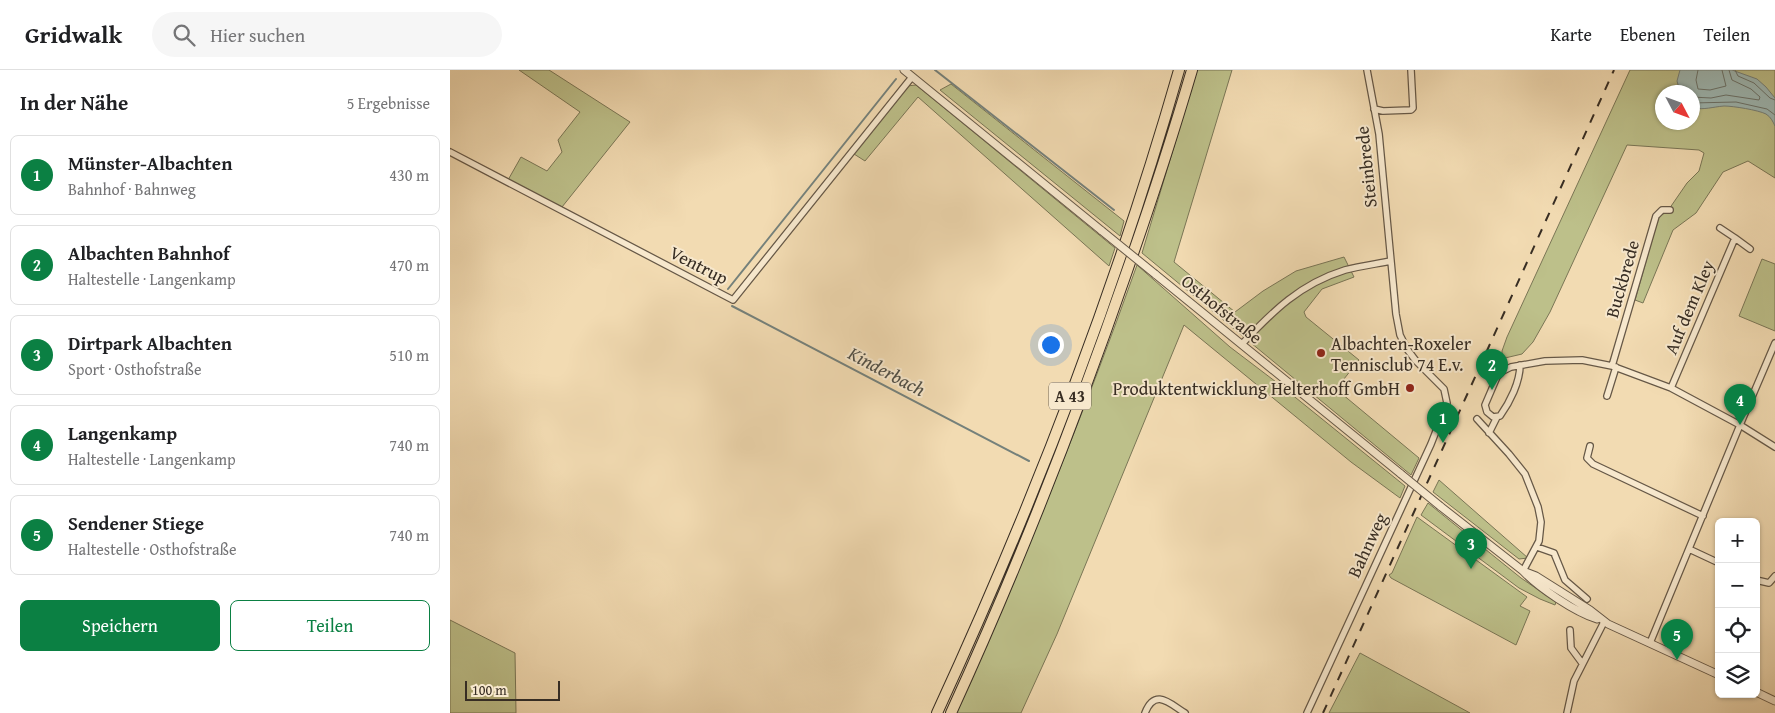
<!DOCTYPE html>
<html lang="de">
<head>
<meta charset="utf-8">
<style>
	:root { --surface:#fff; --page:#f6f6f6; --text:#202124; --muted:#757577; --line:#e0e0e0; --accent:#0b8043 }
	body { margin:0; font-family:"Gentium Book Plus",serif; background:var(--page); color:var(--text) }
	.controls { position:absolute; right:15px; bottom:15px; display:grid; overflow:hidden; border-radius:8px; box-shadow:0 1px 4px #0004 }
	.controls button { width:45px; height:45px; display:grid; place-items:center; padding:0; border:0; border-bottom:1px solid var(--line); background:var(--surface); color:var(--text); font:25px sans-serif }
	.compass { position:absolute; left:1205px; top:15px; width:45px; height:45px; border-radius:50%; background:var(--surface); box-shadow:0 1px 4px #0004; rotate:131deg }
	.scale { position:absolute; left:15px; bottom:12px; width:95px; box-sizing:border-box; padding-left:5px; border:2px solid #372d23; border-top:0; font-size:14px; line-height:18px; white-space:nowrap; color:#372d23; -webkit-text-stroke:4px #f7e8cd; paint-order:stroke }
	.you { position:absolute; left:600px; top:274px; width:18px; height:18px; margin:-12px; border:4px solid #fff; border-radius:50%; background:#1a73e8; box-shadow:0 0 0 8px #1a73e833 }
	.badge { display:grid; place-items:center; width:32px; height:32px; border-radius:50%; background:var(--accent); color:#fff; font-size:16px; font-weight:700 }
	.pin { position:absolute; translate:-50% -41px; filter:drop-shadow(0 1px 2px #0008) }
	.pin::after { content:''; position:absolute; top:26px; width:18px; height:15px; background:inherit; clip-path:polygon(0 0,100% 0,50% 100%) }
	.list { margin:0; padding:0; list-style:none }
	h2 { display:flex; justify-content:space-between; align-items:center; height:65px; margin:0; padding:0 20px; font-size:21px }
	h2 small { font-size:16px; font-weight:400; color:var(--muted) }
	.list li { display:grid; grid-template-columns:32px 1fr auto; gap:15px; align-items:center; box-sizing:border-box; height:80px; margin:0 10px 10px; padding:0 10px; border:1px solid var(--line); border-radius:8px }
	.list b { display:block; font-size:19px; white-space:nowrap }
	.list p { margin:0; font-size:16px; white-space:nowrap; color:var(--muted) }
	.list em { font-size:16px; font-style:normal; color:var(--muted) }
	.actions { display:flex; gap:10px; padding:15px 20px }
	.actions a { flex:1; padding:11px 0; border:1px solid var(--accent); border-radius:8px; text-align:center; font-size:18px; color:var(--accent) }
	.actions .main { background:var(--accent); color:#fff }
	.icon { flex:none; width:28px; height:28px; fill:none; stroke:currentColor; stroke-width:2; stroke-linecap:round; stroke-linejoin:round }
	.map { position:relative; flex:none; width:1325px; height:643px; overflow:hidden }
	header { display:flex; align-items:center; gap:30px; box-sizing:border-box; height:70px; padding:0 25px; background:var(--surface); border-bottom:1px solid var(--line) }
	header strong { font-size:24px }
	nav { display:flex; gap:28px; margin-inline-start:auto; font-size:18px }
	.search { width:350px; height:45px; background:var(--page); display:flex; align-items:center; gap:12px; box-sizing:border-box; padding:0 18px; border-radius:28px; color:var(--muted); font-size:19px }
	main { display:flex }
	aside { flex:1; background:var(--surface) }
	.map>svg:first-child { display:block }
</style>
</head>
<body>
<header>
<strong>Gridwalk</strong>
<div class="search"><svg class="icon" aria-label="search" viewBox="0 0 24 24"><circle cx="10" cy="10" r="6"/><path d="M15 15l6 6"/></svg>Hier suchen</div>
<nav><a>Karte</a><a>Ebenen</a><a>Teilen</a></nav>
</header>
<main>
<aside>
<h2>In der Nähe<small>5 Ergebnisse</small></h2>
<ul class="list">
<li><span class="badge">1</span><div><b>Münster-Albachten</b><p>Bahnhof · Bahnweg</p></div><em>430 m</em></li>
<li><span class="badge">2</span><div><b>Albachten Bahnhof</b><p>Haltestelle · Langenkamp</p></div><em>470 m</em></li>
<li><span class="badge">3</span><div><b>Dirtpark Albachten</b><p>Sport · Osthofstraße</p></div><em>510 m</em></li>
<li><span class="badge">4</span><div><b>Langenkamp</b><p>Haltestelle · Langenkamp</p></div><em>740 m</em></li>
<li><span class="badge">5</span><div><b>Sendener Stiege</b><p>Haltestelle · Osthofstraße</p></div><em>740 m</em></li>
</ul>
<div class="actions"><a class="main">Speichern</a><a>Teilen</a></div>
</aside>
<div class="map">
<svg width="1325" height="643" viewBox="0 0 1325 643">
	<rect width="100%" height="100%" fill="#f2dbb2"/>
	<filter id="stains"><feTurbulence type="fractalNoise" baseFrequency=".004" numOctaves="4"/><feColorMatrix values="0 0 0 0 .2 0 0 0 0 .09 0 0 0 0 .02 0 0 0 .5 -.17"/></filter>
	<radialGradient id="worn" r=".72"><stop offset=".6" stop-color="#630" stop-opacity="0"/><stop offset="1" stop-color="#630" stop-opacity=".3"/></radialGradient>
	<path fill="#bdc08a" stroke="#7a7656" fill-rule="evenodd" d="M69,0H99L180,52L112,137L58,110L71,87L97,101L112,82L108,70L130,42Z
		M747,0H782L724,192L785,242L813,221L846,201L894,187L904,207L872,219L854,242L856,247L909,290L886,319L969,388L961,405L692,183Z
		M1180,0H1325V108L1298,91L1273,102L1246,143L1223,160L1193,233L1185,230L1209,146L1217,142L1237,113L1249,101L1254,83L1249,80L1177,75L1100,242L1083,272L1072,284L1055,288L1052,287V281L1057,267ZM1212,22H1242V52H1212Z
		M501,14L674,151L670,166L490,20Z
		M466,15L665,178L659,196L468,27L415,91L404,84L457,16Z
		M1312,189L1325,194V261L1289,246Z
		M687,195L780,277L830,315L955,416L950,428L901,392L734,255L607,564L571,643H505C572,496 633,347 687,195Z
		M989,410L1078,488L1069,489L983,422Z
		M978,433L1071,508L1106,532L1105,535L1090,529L1069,518L971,445Z
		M967,447L1077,527L1070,536L1080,541L1066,575L941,508L939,505L942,503Z
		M0,550L65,583L66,643H0Z
		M910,583L1020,643H879Z"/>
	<path fill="#9eb9b5" stroke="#75817b" d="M1230,0H1282L1307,9L1316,17L1325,28V56C1323,52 1321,47 1316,44C1308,40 1283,36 1274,36C1262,37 1255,40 1243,38L1242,22H1230L1227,11Z"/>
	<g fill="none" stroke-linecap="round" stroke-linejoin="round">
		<path stroke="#6a736c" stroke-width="1" d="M1248,0L1246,10L1248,19L1260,20L1276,16L1272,0
			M1285,0L1288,6L1304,13L1320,28L1325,30
			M1242,27L1261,28L1276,25L1309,30L1310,27L1301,19L1282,10L1279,0
			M1242,33L1286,32L1317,39L1325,45"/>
		<path stroke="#75817b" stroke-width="2" d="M485,0L664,140
			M278,219L446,9
			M282,236L579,391"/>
		<g stroke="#665847" stroke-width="8">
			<path id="minor" d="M924,39L933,41L961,40L963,38L961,0
				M0,82L283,230L462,7
				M1270,158L1285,168
				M1325,273L1290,355L1325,377
				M792,274C823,241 850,214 895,200C910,196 926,194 941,191
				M1070,295C1070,312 1060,332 1050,346L1043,347L1037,342L1035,335L1047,307L1053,301L1061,297L1095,291L1132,290L1162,296L1221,318L1290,355L1200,573
				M1162,296L1206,146L1212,140H1220
				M1221,318L1285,168L1300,179
				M1157,326L1166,297
				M1027,349L1059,384L1075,404L1088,437L1091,452L1089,471L1073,501
				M1039,363L1047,347
				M1140,376L1137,388L1143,394L1253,446
				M1087,477L1104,483L1115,510L1137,529
				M1239,479L1269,493
				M1306,510L1319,513L1325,506
				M1120,560L1121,578L1132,593
				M695,643C705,618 719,633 735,643
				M857,643L981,374L997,333L994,319L966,291L957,279L950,265L946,244L929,64L917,0
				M1117,643L1124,611L1154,552"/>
		</g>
		<g stroke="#665847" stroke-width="9">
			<path id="tertiary" d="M454,0L652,161
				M705,204L951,404
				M990,436L1073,501C1089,518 1125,542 1147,549
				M1073,501L1086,506L1140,540L1158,554L1269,605
				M1306,622L1325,631"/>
		</g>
		<g stroke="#372d23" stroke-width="12">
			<path id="motorway" d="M487,643C583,435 666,220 729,0
				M501,643C567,499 625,351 677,201C700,135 722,68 742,0"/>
		</g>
		<use href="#minor" stroke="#f7e8cd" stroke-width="5.5"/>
		<use href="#tertiary" stroke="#f7e8cd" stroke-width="7"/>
		<use href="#motorway" stroke="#f2dbb2" stroke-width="10"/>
		<path stroke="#372d23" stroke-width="2" stroke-dasharray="9 9" stroke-linecap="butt" d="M873,643L1164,0"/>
		<g stroke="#665847" stroke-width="9" stroke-linecap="butt">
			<path id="tertiary-bridge" d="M652,161L705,204
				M951,404L990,436"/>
		</g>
		<use href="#tertiary-bridge" stroke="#f7e8cd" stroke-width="7"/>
	</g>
	<g fill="#8f2418" stroke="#f7e8cd" stroke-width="2">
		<circle cx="871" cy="283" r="5"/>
		<circle cx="960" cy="318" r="5"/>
	</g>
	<g text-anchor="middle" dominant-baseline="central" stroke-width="4" stroke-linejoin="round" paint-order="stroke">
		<rect fill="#f7e8cd" stroke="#716556" stroke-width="1" x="599" y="312.5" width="42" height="27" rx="4"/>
		<g font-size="16" font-weight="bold" fill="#372d23">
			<text x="620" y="326">A 43</text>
		</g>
		<g font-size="18" fill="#372d23" stroke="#f7e8cd">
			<text transform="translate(916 97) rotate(-96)">Steinbrede</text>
			<text transform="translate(249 195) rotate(27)">Ventrup</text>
			<text transform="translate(1172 209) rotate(-74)">Buckbrede</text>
			<text transform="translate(1239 237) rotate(-67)">Auf dem Kley</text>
			<text transform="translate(772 239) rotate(39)">Osthofstraße</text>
			<text transform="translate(917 475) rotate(-65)">Bahnweg</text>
		</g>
		<g font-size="18" fill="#372d23" stroke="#f7e8cd" text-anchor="start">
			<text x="881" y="273">Albachten-Roxeler<tspan x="881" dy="21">Tennisclub 74 E.v.</tspan></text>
			<text x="950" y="318" text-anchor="end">Produktentwicklung Helterhoff GmbH</text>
		</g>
		<g font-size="19" font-style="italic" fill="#515048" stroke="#f7e8cd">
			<text transform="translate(437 301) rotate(28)">Kinderbach</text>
		</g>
	</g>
	<rect width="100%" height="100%" filter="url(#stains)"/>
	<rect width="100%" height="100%" fill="url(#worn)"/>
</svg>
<div class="controls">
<button>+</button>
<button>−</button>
<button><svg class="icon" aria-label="locate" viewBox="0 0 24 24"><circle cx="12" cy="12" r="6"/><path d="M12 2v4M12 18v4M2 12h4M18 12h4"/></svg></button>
<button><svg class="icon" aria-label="layers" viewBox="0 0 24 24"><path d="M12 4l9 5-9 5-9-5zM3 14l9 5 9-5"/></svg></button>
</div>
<svg class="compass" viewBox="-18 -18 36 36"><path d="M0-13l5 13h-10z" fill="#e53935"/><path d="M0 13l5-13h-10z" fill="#757577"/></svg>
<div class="scale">100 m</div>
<div class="you"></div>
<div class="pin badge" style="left:993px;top:373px">1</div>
<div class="pin badge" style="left:1042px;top:320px">2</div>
<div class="pin badge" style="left:1021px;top:499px">3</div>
<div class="pin badge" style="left:1290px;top:355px">4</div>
<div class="pin badge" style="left:1227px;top:590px">5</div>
</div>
</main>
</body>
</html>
